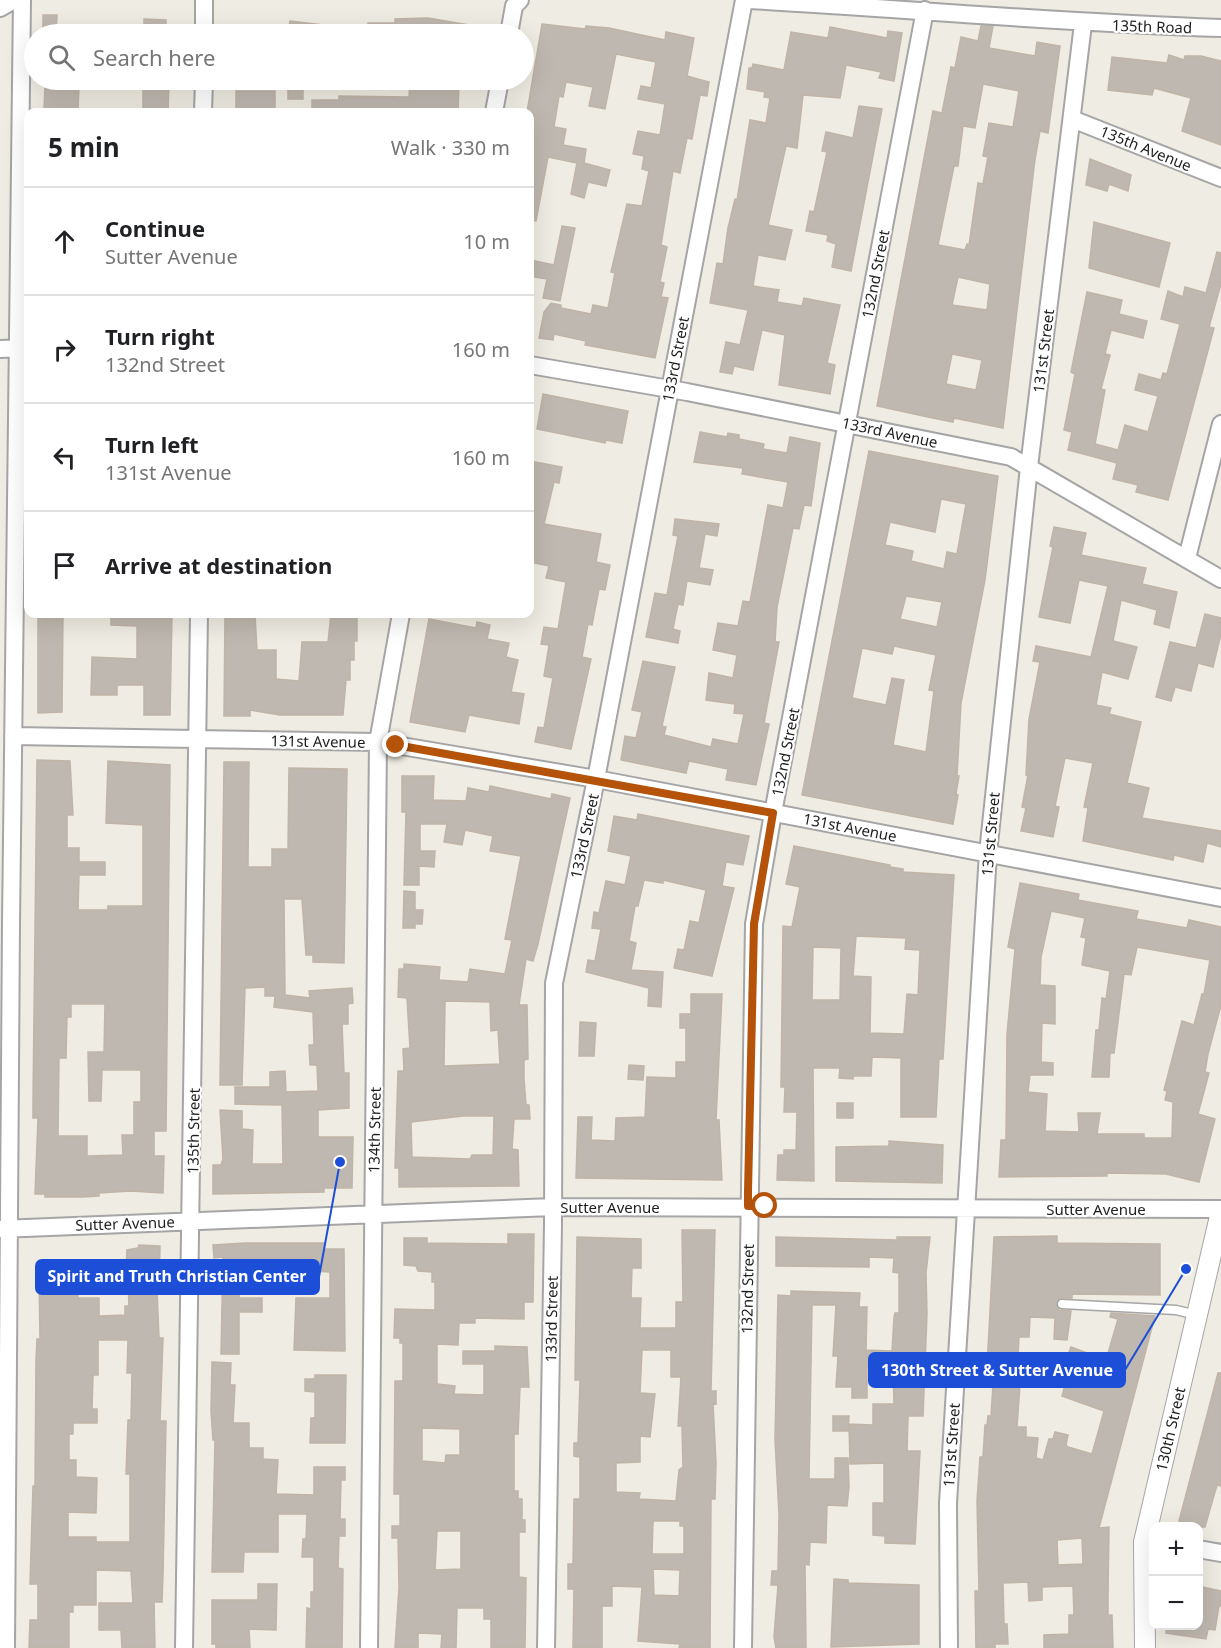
<!DOCTYPE html>
<html lang="en">
<head>
<meta charset="utf-8">
<style>
	:root { --surface:#fff; --page:#f6f6f6; --text:#202124; --muted:#757577; --line:#e0e0e0 }
	body { margin:0; font-family:"Noto Sans",sans-serif; background:var(--page); color:var(--text) }
	.controls { position:absolute; right:18px; bottom:18px; display:grid; overflow:hidden; border-radius:12px; box-shadow:0 6px 24px #0002 }
	.controls button { width:54px; height:54px; display:grid; place-items:center; padding:0; border:0; border-bottom:2px solid var(--line); background:var(--surface); color:var(--text); font:30px sans-serif }
	.stop { position:absolute; width:18px; height:18px; margin:-14px; border:4px solid #b45309; border-radius:50%; background:#fff }
	.stop.end { background:#b45309; border-color:#fff; box-shadow:0 2px 6px #0008 }
	.list { margin:0; padding:0; list-style:none }
	h2 { display:flex; justify-content:space-between; align-items:center; height:78px; margin:0; padding:0 24px; font-size:26px }
	h2 small { font-size:20px; font-weight:400; color:var(--muted) }
	.list li { display:grid; grid-template-columns:39px 1fr auto; gap:18px; align-items:center; box-sizing:border-box; height:108px; padding:0 24px; border-top:2px solid var(--line) }
	.list b { display:block; font-size:22px; white-space:nowrap }
	.list p { margin:0; font-size:20px; white-space:nowrap; color:var(--muted) }
	.list em { font-size:20px; font-style:normal; color:var(--muted) }
	.icon { flex:none; width:33px; height:33px; fill:none; stroke:currentColor; stroke-width:2; stroke-linecap:round; stroke-linejoin:round }
	.map { position:relative; flex:none; width:1221px; height:1648px; overflow:hidden }
	.search { position:absolute; background:var(--surface); box-shadow:0 6px 24px #0002; left:24px; top:24px; width:510px; height:66px; display:flex; align-items:center; gap:15px; box-sizing:border-box; padding:0 21px; border-radius:33px; color:var(--muted); font-size:22px }
	.panel { position:absolute; background:var(--surface); box-shadow:0 6px 24px #0002; left:24px; top:108px; width:510px; height:510px; border-radius:12px }
	.map>svg:first-child { display:block }
</style>
</head>
<body>
<div class="map">
<svg width="1221" height="1648" viewBox="0 0 1221 1648">
	<rect width="100%" height="100%" fill="#efece3"/>
	<path fill="#bfb8b0" stroke="#c0b4a6" stroke-width="1.5" fill-rule="evenodd" d="M43,15H57L56,34H43Z
		M428,18L486,28V34H368V23H395V19Z
		M144,19L166,20V34H144Z
		M290,21L331,26L330,34H288Z
		M542,24L585,29L586,26L609,28L665,40L666,32L694,38L687,76L709,82L707,96L700,95L692,139L687,138L680,173L673,171L661,245L667,247L660,282L664,283L661,297L668,298L655,358L585,345L586,341L554,334L553,340L539,338L544,312L551,303L561,305V308L591,314L593,305L608,308L615,273L611,272L627,204L642,206L649,171L642,169L644,156L633,154L638,131L660,135L665,104L638,99L641,86L651,88L656,62L616,54L605,109L589,106L593,87L566,82L563,97L559,96L554,127L566,129L563,145L586,149L584,163L610,170L606,186L588,182L584,198L571,194L577,163L548,157L536,221L530,220V112H527Z
		M981,26H993L989,48L1035,56L1037,42L1060,46L1048,133L1040,131L1035,159L1003,428L954,418L953,422L928,417L877,406L933,111L942,113L951,67L955,68L961,37L978,41ZM983,84L1019,91L1013,127L989,123L983,156L988,157L983,184L978,183L969,245L967,244L965,250L938,245L954,166H958L963,126L975,128ZM958,277L990,284L987,310L952,305ZM952,354L982,360L976,390L946,384Z
		M830,27L887,38L888,31L902,33L894,81L879,78L881,72L846,65L840,98L803,95L797,148L786,146L768,225L792,230L785,260L758,255L753,286L779,290L777,302L802,306L804,298L840,305L827,363L835,365L830,394L779,385L785,335L762,330L753,370L734,366L732,374L720,372L726,342L740,345L748,310L710,303L717,263L723,264L728,228L735,199L737,200L750,120L766,123L770,98L764,97L765,92L747,89L749,68H752L753,64L784,70L791,32L828,38Z
		M1169,55L1184,60L1185,56H1201L1221,61V145L1182,131L1191,98L1154,88L1152,95L1108,90L1112,57L1167,63Z
		M143,80L169,81L168,112H143Z
		M410,80H433L432,84H459L458,112L400,109V112H312V100H339V96L409,97Z
		M288,84H303V99H288Z
		M45,86H79L78,111L44,110Z
		M236,91H275V111H236Z
		M859,106L882,109L851,271L832,267L836,244L827,241L828,235L806,231L810,211L814,212L827,152L822,151L826,132L853,138Z
		M1090,159L1131,175L1128,191L1109,184L1107,191L1086,185Z
		M1094,222L1170,243L1159,287L1089,268Z
		M562,226L575,228L560,301L543,298L547,279L530,276V260L554,265Z
		M1217,252L1221,253V284L1209,327L1214,328L1168,500L1136,492L1138,485L1113,479L1117,463L1068,450L1072,432L1064,430L1075,374L1071,372L1087,292L1122,300L1119,314L1147,321L1143,338L1111,330L1105,354L1110,355L1101,389L1105,390L1095,444L1118,450L1125,425L1148,432L1158,396L1135,390L1139,374L1161,380L1163,373L1167,374L1180,324L1161,319L1168,291L1183,297L1185,287L1206,293Z
		M543,394L628,411L622,443L606,440L605,443L537,429Z
		M700,432L727,437L728,433L739,435V439L764,444L763,449L787,453L790,437L820,443L811,506L804,505L799,529L793,528L777,607L775,642H779L764,723L769,724L756,785L726,780L728,769L689,761L686,773L621,760L625,736L636,738L642,712L632,710L643,661L675,667L662,726L666,727L664,735L711,747L713,739L738,744L744,714L734,713L735,704L706,700L709,673L733,678L737,655L713,650L718,623L738,626L743,601L750,602L768,505L783,508L788,482L742,474L743,468L694,462Z
		M869,451L998,476L985,580L961,703L957,776H959L956,794L958,795L953,824L802,795ZM941,499L966,504L957,554L947,552L944,569L911,561L913,551L885,545L890,522L935,532ZM906,596L942,602L937,627L900,619ZM894,646L936,655L929,690L934,691L926,752L893,745L904,680L892,678L886,705L852,698L862,648L892,654Z
		M530,461L562,467L559,483L554,482L544,524L601,534L596,562L610,565L605,590L599,589L592,625L588,624L582,657L591,659L571,749L535,742L538,727L544,728L553,678L544,676L549,645L541,644L544,627L558,629L566,582L546,578L549,566L530,562Z
		M675,519L719,524L717,536L705,534L699,568L713,570L710,585L687,581L683,605L678,604L673,629L680,631L678,643L646,637L655,593L667,595L678,536L673,535Z
		M1054,527L1086,533L1081,555L1146,568L1142,584L1177,592L1169,628L1154,624L1157,610L1121,600L1113,641L1137,647L1128,679L1102,672L1096,705L1111,708L1109,714L1141,722L1127,783L1149,788L1142,818L1221,831V847L1207,843L1203,862L1174,855L1173,860L1083,841L1088,808L1084,807L1093,763L1065,758L1055,806L1059,807L1053,837L1021,831L1026,808L1022,807L1028,775H1026L1029,719L1040,662L1033,661L1036,646L1091,657L1108,586L1079,580L1070,623L1039,617L1053,547L1050,546Z
		M38,614H63L62,712L38,713Z
		M111,614H172L170,715H144V685H117V695H91L92,657L137,659V626L111,625Z
		M331,614H357V641H354V660H350V680H346L343,715H280L250,710V716H224L225,615H255L257,650H276V679L299,681L302,642H328Z
		M1205,614L1221,618V634L1213,667L1198,663L1191,691L1175,687L1171,701L1156,697L1170,642L1196,648Z
		M429,619L476,628L477,622L490,625L487,639L509,643L506,657L518,660L511,692L524,694L519,724L469,715L465,732L410,722Z
		M37,760L70,761L73,815H67V848H79V862H105V875H79L78,910H108V906H143V825L106,823L108,761L170,765L166,1131H154V1156H164L163,1193L130,1191L99,1193V1196L83,1197H45V1194H35L38,1118H33V1101ZM71,1004H105L104,1052H88L89,1101H101L102,1070H141V1102H134V1135H122L123,1155L87,1156V1136H58L59,1058H66L67,1017H71Z
		M224,762H249L248,867H272V849H288L289,768L347,769L344,963L313,962V955H306L302,899H284L285,995L310,998L309,991L352,988L353,1003L348,1004V1024H342L344,1073H349V1108L318,1110V1137H353L352,1188H324V1192L213,1194V1165H221L223,1159L220,1110L242,1111V1129L253,1130L252,1164H283L282,1105L235,1104V1087H270V1072L285,1071L286,1092L318,1091L317,1065H310L309,1045H314L313,1012L274,1007L275,996H265V987L245,988L242,1085H220Z
		M402,776H434L433,800L466,801L468,788L489,792L490,786L551,799L552,794L570,798L538,944L533,961L526,959L519,1005H527L528,1059L524,1060V1078L526,1105H529L530,1119H514L512,1149L518,1150L519,1186L399,1187V1168H395L398,1071H404L403,1049L410,1048L407,998L398,997L399,969H404V964L440,967L439,980L468,982L470,969L505,974L512,940L505,939L521,856L490,851L493,836L465,830L462,845L444,842L447,824H420V851H435L434,867L419,866V885H404L406,812H402ZM445,1001L490,1002L491,1031L498,1030L500,1064L444,1066ZM463,1116H494L493,1155H472L470,1159L412,1157L411,1122Z
		M638,814L749,836L743,865L726,862L722,886L734,888L712,976L674,968L678,949L684,950L690,921L699,923L706,890L663,880V883L644,880L638,906H635L629,941L636,943L631,970L663,972L661,1007L648,1006L649,988L586,972L588,960L595,961L601,929L592,928L594,912L599,913L606,881L625,885L631,856L608,851L614,816L637,820Z
		M794,846L890,865V867L903,869V872L954,875L943,1059H939L936,1117H901V1058L872,1057L871,1076H853V1079L839,1078L840,1068H813L814,1181L777,1180L778,1155H784V1150H796L797,1112H784L785,1087H781L783,926L792,927L800,887L786,884ZM856,936L906,938L905,949L920,950L918,995L907,994L904,1034L870,1033L871,977L853,976ZM813,947L841,948L840,1000H812Z
		M1020,883L1079,894L1078,900L1138,911L1136,919L1187,928L1189,920L1221,927V1005L1208,1054L1205,1072L1209,1073L1198,1114L1215,1119L1199,1182L1166,1174L1107,1173V1176L999,1177L1001,1140H1006L1007,1034L1015,949L1008,947ZM1051,911L1085,918L1081,937L1086,938L1082,965L1110,971L1106,999L1102,998L1099,1030H1096L1092,1077H1109L1110,1053H1114L1124,974L1131,975L1137,947L1210,960L1204,994H1202L1194,1025L1182,1021L1164,1090L1167,1091L1165,1100L1173,1102L1172,1138H1144V1134H1097L1100,1113H1078L1079,1132L1045,1131L1047,1094L1028,1092L1030,1075H1053V1063L1041,1062L1042,1023L1055,1024V986L1040,985L1041,957Z
		M404,891L415,892V910H423L422,924H415V928H403Z
		M691,994H722L716,1120H719L722,1180L576,1178L578,1117H592L591,1140L615,1141L616,1118L645,1117L647,1077L676,1078V1062H686V1028H680V1014H691Z
		M580,1022L596,1023L594,1056H579Z
		M629,1065L644,1066L643,1080L628,1079Z
		M837,1103H853V1118H837Z
		M889,1141L943,1145L942,1183L836,1181V1147L889,1146Z
		M682,1230H715L711,1391H716V1404L713,1403L716,1463L715,1499H711L710,1648H679L680,1644L638,1641L642,1587L612,1586V1606H602V1648H573L574,1589H568V1564H573L574,1499H580V1457L574,1456V1443H578L580,1380H575L577,1237L641,1239V1268H632L631,1298H641L640,1328H676V1302H683ZM642,1350H671V1377H681L678,1426H682L683,1467L679,1470L676,1501L639,1499L640,1493L616,1492V1463L640,1462V1436L650,1437L655,1394L640,1393ZM653,1521H680V1526H684V1554H652ZM653,1569L680,1570L679,1596L654,1595Z
		M508,1234H534L533,1302H524V1319L475,1318V1323H459L458,1345L437,1344V1384L455,1386L454,1394L484,1395V1364H463V1351H495V1346L527,1347L529,1387H520L518,1434H514V1491H518V1499H522V1520H525V1532H519V1577L526,1578L525,1648H491V1619H484V1608H457L456,1648H441L442,1634L418,1633V1648H395L399,1588L398,1538H392V1526H400V1494H394L395,1381H403V1343H400V1338H394L395,1309L435,1310V1282H432V1272L418,1271L416,1266L404,1265V1238H427V1243L508,1244ZM422,1428L460,1429V1455H446L445,1463L422,1461ZM437,1531H461V1569L435,1570Z
		M1057,1236V1243L1160,1244V1295L1072,1294V1298H1060L1056,1303L1059,1310L1071,1311L1067,1340L1054,1339L1055,1318L1030,1317L1029,1337H1019L1018,1356L1023,1357V1367H1018L1021,1370L1017,1427H1026V1437L1038,1438L1036,1458L1043,1460L1049,1439H1053L1055,1432L1068,1435L1066,1445L1068,1447L1092,1454L1104,1411L1062,1396L1071,1364L1065,1362L1071,1347L1106,1360L1118,1319L1110,1317L1111,1313L1155,1316L1099,1528L1109,1527L1108,1594V1615H1112L1113,1648H1044V1635L1069,1634V1615H1074L1073,1586L1042,1587V1600L1029,1601L1028,1582L1003,1583L1004,1624H1007L1008,1644H995V1648H976L975,1591H979L977,1501L980,1457H983L985,1425H987L988,1416H991L993,1385H990L991,1367H987L994,1237ZM1082,1538L1083,1564L1058,1565L1057,1540Z
		M776,1237L897,1240V1237H930L926,1273L927,1314L923,1416H908L907,1451H920L915,1544L885,1543V1536L873,1535V1503H884V1463L850,1464L849,1424L873,1425V1404H894L893,1367H867V1398H852V1387H836L838,1356H833L836,1305H812L809,1479H835V1458H848L849,1487L847,1506L827,1505L826,1543L810,1542L809,1565L805,1564L806,1648H776L774,1637L778,1585H771L772,1571H778L779,1514L775,1440L778,1295L791,1296V1291L860,1293L859,1307H867L866,1350L892,1351L894,1317L895,1313H899V1273L893,1272L894,1258L869,1257V1267L776,1266Z
		M245,1243H324V1249H344L345,1351L294,1350L296,1298H330V1272L294,1270L239,1272V1298H262V1312H239V1354H221L223,1257L214,1258L213,1245Z
		M139,1245L160,1246L159,1291H157L159,1338H163L160,1421H166L163,1575L162,1602H154L155,1648H122L121,1630H99V1603H133L131,1571L96,1570V1605H73V1612H69V1648H29L30,1620H38V1584H30L33,1486H35L36,1360L37,1339H40L39,1275L77,1274L78,1298H99V1316L125,1315V1306H129L128,1281L105,1282L104,1269L126,1268L127,1250L138,1248ZM98,1340H128L127,1373H132L131,1420H128L126,1474H130V1542H96V1537H68V1512L96,1513L97,1478L76,1477V1460H69V1434H73V1423H97V1409H92L93,1375H98Z
		M212,1362L231,1363L230,1385H235L233,1423H249V1448H263V1459L278,1460L276,1494L314,1495V1467H345V1480H341L340,1519H345V1536H339L338,1568L343,1569L342,1648H306L307,1608L311,1609V1592H314V1557H302L303,1539H306L307,1514H278V1552H244L243,1572H212L215,1440H213L211,1411Z
		M1218,1373H1221V1486L1217,1485L1205,1527H1184L1185,1523L1179,1521Z
		M315,1375H346L345,1443H310L311,1418H315V1392L305,1391V1379H315Z
		M833,1416H849L848,1431H833Z
		M834,1579L848,1580V1583L919,1585V1644L831,1647Z
		M258,1584H277L276,1630L249,1629L250,1648H216V1644H212V1600H258Z
		M1198,1586L1221,1591V1606H1219L1215,1630L1208,1629L1206,1639L1166,1633V1626H1198Z"/>
	<g fill="none" stroke-linecap="round" stroke-linejoin="round">
		<g stroke="#a5a5a5" stroke-width="11">
			<path id="service" d="M1062,1304L1176,1310L1197,1315"/>
		</g>
		<g stroke="#a5a5a5" stroke-width="20">
			<path id="minor" d="M751,0C908,9 1064,23 1221,28
				M0,8L14,0
				M204,34V0
				M509,34L514,6L520,0
				M203,112L204,80
				M494,112L500,80
				M1072,119L1221,178
				M0,349L28,348
				M530,365L687,392L1011,457L1221,579
				M1187,558L1221,424
				M13,736L378,742L596,779L1221,898
				M0,1229L553,1207L1221,1209
				M1198,1549L1221,1553
				M6,1648L11,923L22,0
				M184,1648L199,614
				M369,1648L378,742L401,614
				M546,1648L553,1225L554,983L596,779L744,0
				M743,1648L754,924L773,813L925,10
				M949,1648L948,1503L988,853L1029,467L1083,24"/>
		</g>
		<g stroke="#a5a5a5" stroke-width="22">
			<path id="tertiary" d="M1145,1648L1144,1542L1221,1212"/>
		</g>
		<use href="#service" stroke="#fff" stroke-width="8"/>
		<use href="#minor" stroke="#fff" stroke-width="16"/>
		<use href="#tertiary" stroke="#fff" stroke-width="20"/>
	</g>
	<g fill="none" stroke-linecap="round" stroke-linejoin="round">
		<path stroke="#b45309" stroke-width="8" d="M396,745L773,813L754,924L748,1192V1206H765"/>
	</g>
	<g text-anchor="middle" dominant-baseline="central" stroke-width="4.5" stroke-linejoin="round" paint-order="stroke">
		<g font-size="15" fill="#1e1e1e" stroke="#fff">
			<text transform="translate(1152 26) rotate(2)">135th Road</text>
			<text transform="translate(1146 148) rotate(22)">135th Avenue</text>
			<text transform="translate(875 274) rotate(-79)">132nd Street</text>
			<text transform="translate(1043 351) rotate(-83)">131st Street</text>
			<text transform="translate(675 359) rotate(-79)">133rd Street</text>
			<text transform="translate(890 432) rotate(12)">133rd Avenue</text>
			<text transform="translate(318 741) rotate(1)">131st Avenue</text>
			<text transform="translate(785 752) rotate(-79)">132nd Street</text>
			<text transform="translate(850 827) rotate(11)">131st Avenue</text>
			<text transform="translate(990 834) rotate(-85)">131st Street</text>
			<text transform="translate(584 836) rotate(-78)">133rd Street</text>
			<text transform="translate(374 1130) rotate(-89)">134th Street</text>
			<text transform="translate(193 1131) rotate(-89)">135th Street</text>
			<text x="610" y="1207">Sutter Avenue</text>
			<text x="1096" y="1209">Sutter Avenue</text>
			<text transform="translate(125 1223) rotate(-2)">Sutter Avenue</text>
			<text transform="translate(747 1289) rotate(-89)">132nd Street</text>
			<text transform="translate(551 1319) rotate(-89)">133rd Street</text>
			<text transform="translate(1170 1429) rotate(-77)">130th Street</text>
			<text transform="translate(951 1445) rotate(-86)">131st Street</text>
		</g>
	</g>
	<path fill="none" stroke="#1d4ed8" stroke-width="2" d="M340 1162L319 1277M1186 1269L1125 1370"/>
	<g fill="#1d4ed8" stroke="#fff" stroke-width="2">
		<circle cx="340" cy="1162" r="6"/>
		<circle cx="1186" cy="1269" r="6"/>
	</g>
	<g fill="#1d4ed8" stroke="#1d4ed8" stroke-width="2">
		<rect x="36" y="1260" width="283" height="34" rx="6"/>
		<rect x="869" y="1353" width="256" height="34" rx="6"/>
	</g>
	<g font-size="16" text-anchor="middle" font-weight="bold" fill="#fff">
		<text x="177" y="1282">Spirit and Truth Christian Center</text>
		<text x="997" y="1376">130th Street &amp; Sutter Avenue</text>
	</g>
</svg>
<div class="controls">
<button>+</button>
<button>−</button>
</div>
<div class="stop" style="left:765px;top:1206px"></div>
<div class="stop end" style="left:396px;top:745px"></div>
<div class="search"><svg class="icon" aria-label="search" viewBox="0 0 24 24"><circle cx="10" cy="10" r="6"/><path d="M15 15l6 6"/></svg>Search here</div>
<section class="panel">
<h2>5 min<small>Walk · 330 m</small></h2>
<ul class="list">
<li><svg class="icon" aria-label="ahead" viewBox="0 0 24 24"><path d="M12 20V5M6 11l6-6 6 6"/></svg><div><b>Continue</b><p>Sutter Avenue</p></div><em>10 m</em></li>
<li><svg class="icon" aria-label="right" viewBox="0 0 24 24"><path d="M7 20v-9h11M14 6l5 5-5 5"/></svg><div><b>Turn right</b><p>132nd Street</p></div><em>160 m</em></li>
<li><svg class="icon" aria-label="left" viewBox="0 0 24 24"><path d="M17 20v-9H6M10 6l-5 5 5 5"/></svg><div><b>Turn left</b><p>131st Avenue</p></div><em>160 m</em></li>
<li><svg class="icon" aria-label="arrive" viewBox="0 0 24 24"><path d="M6 21V4h12l-3 4 3 4H6"/></svg><div><b>Arrive at destination</b></div></li>
</ul>
</section>
</div>
</body>
</html>
